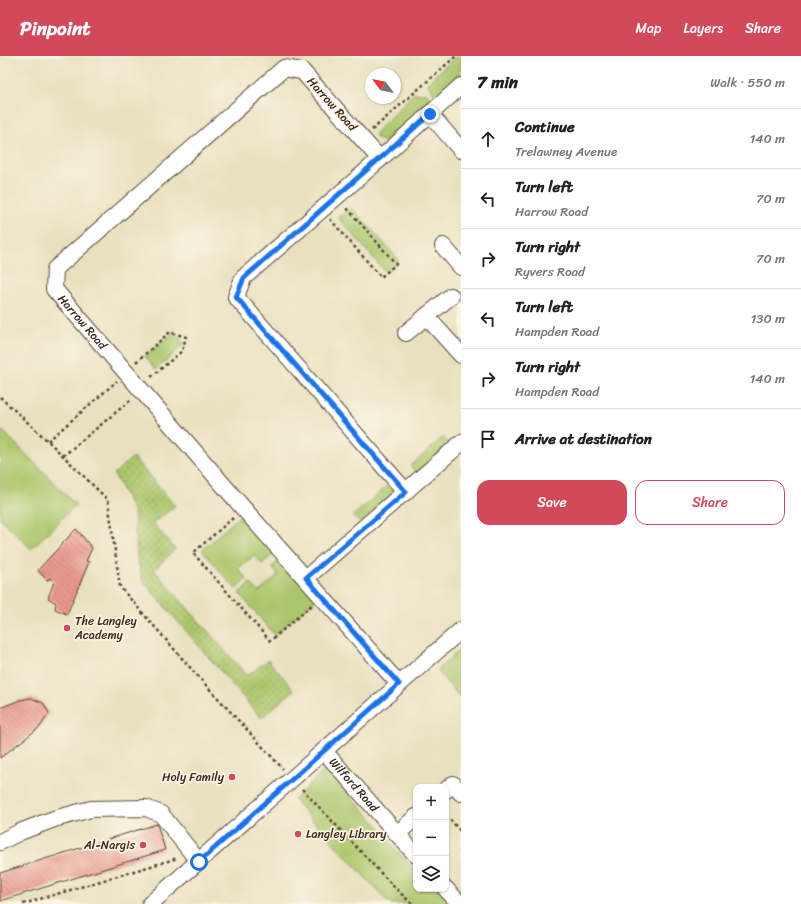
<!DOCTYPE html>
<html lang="en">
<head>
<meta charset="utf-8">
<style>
	:root { --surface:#fff; --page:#f6f6f6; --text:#202124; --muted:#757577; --line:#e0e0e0; --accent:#d1495b }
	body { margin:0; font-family:Sriracha,sans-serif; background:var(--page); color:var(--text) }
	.controls { position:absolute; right:12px; bottom:12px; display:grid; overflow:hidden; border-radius:8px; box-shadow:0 1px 3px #0004 }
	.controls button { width:36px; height:36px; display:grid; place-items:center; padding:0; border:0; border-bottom:1px solid var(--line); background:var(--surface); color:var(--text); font:20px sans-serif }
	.compass { position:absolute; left:365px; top:12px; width:36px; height:36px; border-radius:50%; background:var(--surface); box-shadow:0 1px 3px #0004; rotate:302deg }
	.stop { position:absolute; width:12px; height:12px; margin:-9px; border:3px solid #1a73e8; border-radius:50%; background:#fff }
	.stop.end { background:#1a73e8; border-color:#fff; box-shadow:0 1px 4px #0008 }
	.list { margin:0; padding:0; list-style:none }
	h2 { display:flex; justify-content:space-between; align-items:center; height:52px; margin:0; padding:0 16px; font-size:17px }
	h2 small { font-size:13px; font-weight:400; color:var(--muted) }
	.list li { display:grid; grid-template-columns:26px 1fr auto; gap:12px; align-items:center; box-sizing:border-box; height:60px; padding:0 16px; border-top:1px solid var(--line) }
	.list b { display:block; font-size:15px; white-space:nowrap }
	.list p { margin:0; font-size:13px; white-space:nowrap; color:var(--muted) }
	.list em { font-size:13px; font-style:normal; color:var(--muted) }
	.actions { display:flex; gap:8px; padding:12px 16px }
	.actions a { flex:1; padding:9px 0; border:1px solid var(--accent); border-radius:12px; text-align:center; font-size:14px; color:var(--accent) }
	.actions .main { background:var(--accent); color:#fff }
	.icon { flex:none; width:22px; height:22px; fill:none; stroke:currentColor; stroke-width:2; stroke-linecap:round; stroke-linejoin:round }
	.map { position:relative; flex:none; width:461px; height:848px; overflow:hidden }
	header { display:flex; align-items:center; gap:24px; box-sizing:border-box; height:56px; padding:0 20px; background:var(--accent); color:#fff }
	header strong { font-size:19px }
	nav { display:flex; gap:22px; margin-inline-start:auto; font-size:14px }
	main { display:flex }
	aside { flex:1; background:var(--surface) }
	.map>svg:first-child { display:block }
</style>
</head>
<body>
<header>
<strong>Pinpoint</strong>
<nav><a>Map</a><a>Layers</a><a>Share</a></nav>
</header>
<main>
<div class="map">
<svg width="461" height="848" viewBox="0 0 461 848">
	<defs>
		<pattern id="park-dots" width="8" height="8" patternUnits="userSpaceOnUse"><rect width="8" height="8" fill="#acc66c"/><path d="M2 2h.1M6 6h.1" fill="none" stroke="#8da158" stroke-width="1.8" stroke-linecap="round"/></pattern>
		<pattern id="building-back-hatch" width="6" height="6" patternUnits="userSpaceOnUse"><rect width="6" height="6" fill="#e9978d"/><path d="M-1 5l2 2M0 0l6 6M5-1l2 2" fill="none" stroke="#be7b73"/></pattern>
	</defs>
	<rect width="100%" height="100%" fill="#fcf5e5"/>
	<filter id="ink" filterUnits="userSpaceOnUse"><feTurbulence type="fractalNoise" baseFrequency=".025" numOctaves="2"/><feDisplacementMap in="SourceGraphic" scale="8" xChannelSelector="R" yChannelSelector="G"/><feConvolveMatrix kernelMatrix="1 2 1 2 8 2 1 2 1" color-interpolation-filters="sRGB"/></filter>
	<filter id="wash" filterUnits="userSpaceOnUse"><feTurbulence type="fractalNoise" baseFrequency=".012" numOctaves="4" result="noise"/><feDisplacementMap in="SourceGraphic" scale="16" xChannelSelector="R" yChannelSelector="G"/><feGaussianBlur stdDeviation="0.9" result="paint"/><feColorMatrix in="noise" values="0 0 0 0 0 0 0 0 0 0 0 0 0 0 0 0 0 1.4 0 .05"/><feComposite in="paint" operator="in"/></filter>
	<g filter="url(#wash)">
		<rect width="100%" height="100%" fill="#e8e1bf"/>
		<path fill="#acc66c" stroke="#747845" d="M456,0H461V21L436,41L427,27Z
			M427,37L433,46L391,83C384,86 382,86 376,81L375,77L413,38Z
			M352,152L398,203V206L387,216L383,213L338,161Z
			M174,276L184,288L156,314L145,300Z
			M3,375L76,449L31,493L0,462V378Z
			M443,381L449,387L417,417L411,410Z
			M393,425L394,433L389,442L360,467L353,460Z
			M243,457L278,494L262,508L254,499L238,513L247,523L236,533L202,494Z
			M283,501L317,542L276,578L272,576L239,537L250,527L259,536L278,519L272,511Z
			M459,594H461V643L439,617V613Z
			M328,711L344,724L339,728L382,774V778L416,816V833H445L459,848H390L294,744Z"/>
		<path fill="url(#park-dots)" stroke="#747845" d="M133,401L175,450L153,467L175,493L154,514L247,620L268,604L294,634L261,662L143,525L137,502L134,456L114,418Z"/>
		<g id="blocks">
			<path fill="url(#building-back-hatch)" d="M76,473L92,492L86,505L89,506L67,558L55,553L56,547L48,542L54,526L50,522L47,524L38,514Z
				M31,642L43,647L49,657L40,671L0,702V652L20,644Z
				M157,768L165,794L0,845V817Z"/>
		</g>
	</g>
	<g filter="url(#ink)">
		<use href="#blocks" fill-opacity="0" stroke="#554536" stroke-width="1"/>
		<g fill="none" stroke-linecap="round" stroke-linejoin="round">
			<g stroke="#554536" stroke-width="18">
				<g id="minor">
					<path d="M430,58L461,94"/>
					<path id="s1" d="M380,103L302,15L284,12L55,213L54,233L244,453L399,628"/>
					<path d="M443,190L461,211"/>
					<path d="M426,260L461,299"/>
					<path d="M406,277L451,240"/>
					<path d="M406,436L236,241L243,222L380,103L461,30"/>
					<path d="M306,522L461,387"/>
					<path id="s2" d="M324,695L416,799"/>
					<path d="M446,734L453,728L461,737"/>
					<path d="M397,778L416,761"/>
					<path d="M0,786L20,776L54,763L91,753L146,752L161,758L199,806"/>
					<path d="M446,833L460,848"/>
					<path d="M150,848L461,574"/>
				</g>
			</g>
			<path stroke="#554536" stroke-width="2.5" stroke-dasharray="3 3" stroke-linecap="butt" d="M372,74L456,0
				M330,163L381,221L396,208L346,151
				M136,306L170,276L186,281L182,295L150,322
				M0,341L48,385L108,444L120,531L194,616L283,713
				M48,385L117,325
				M63,400L132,343
				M233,462L193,497L270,585L312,549
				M302,733L394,831L412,848
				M446,759L461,776
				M23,848L178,802"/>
			<use href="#minor" stroke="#fff" stroke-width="16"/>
		</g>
	</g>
	<g fill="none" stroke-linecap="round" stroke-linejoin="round" filter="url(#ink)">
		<path stroke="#1a73e8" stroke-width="5" d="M199,806L399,628L306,522L406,436L236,241L244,222L430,58"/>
	</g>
	<g fill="#d1495b" stroke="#fcf5e5" stroke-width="1.5">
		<circle cx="67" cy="572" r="4"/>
		<circle cx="232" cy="721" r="4"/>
		<circle cx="298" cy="778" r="4"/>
		<circle cx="143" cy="789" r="4"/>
	</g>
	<g text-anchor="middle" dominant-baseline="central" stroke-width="3.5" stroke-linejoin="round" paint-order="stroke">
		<g font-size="12" fill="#3b2a1e" stroke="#fcf5e5">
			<text transform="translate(332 48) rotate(48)">Harrow Road</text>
			<text stroke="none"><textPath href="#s1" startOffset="504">Harrow Road</textPath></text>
			<text stroke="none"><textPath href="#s2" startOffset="45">Wilford Road</textPath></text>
		</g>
		<g font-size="12" fill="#3b2a1e" stroke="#fcf5e5" text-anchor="start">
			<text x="75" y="565">The Langley<tspan x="75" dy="14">Academy</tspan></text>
			<text x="224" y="721" text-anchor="end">Holy Family</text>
			<text x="306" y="778">Langley Library</text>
			<text x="135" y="789" text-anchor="end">Al-Nargis</text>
		</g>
	</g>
</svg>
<div class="controls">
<button>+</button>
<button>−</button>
<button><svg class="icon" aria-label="layers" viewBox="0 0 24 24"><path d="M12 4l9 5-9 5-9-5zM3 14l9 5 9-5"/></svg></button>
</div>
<svg class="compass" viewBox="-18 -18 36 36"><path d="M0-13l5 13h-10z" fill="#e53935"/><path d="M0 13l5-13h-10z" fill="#757577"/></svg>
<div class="stop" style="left:199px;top:806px"></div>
<div class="stop end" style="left:430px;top:58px"></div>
</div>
<aside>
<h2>7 min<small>Walk · 550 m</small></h2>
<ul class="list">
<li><svg class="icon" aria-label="ahead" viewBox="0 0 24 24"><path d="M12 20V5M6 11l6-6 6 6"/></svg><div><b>Continue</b><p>Trelawney Avenue</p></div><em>140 m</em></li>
<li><svg class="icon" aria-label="left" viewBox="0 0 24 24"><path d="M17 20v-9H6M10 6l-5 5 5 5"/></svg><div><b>Turn left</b><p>Harrow Road</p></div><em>70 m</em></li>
<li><svg class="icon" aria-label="right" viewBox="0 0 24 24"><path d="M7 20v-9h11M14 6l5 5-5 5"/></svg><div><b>Turn right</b><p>Ryvers Road</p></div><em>70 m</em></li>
<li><svg class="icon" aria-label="left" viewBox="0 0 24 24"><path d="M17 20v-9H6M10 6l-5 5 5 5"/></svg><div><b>Turn left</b><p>Hampden Road</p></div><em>130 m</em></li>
<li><svg class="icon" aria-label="right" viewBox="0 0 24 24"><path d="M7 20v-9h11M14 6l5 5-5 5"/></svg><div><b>Turn right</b><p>Hampden Road</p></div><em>140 m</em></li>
<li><svg class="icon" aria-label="arrive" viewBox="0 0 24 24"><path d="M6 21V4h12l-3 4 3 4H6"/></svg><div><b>Arrive at destination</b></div></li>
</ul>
<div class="actions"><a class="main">Save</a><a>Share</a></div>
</aside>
</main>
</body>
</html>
